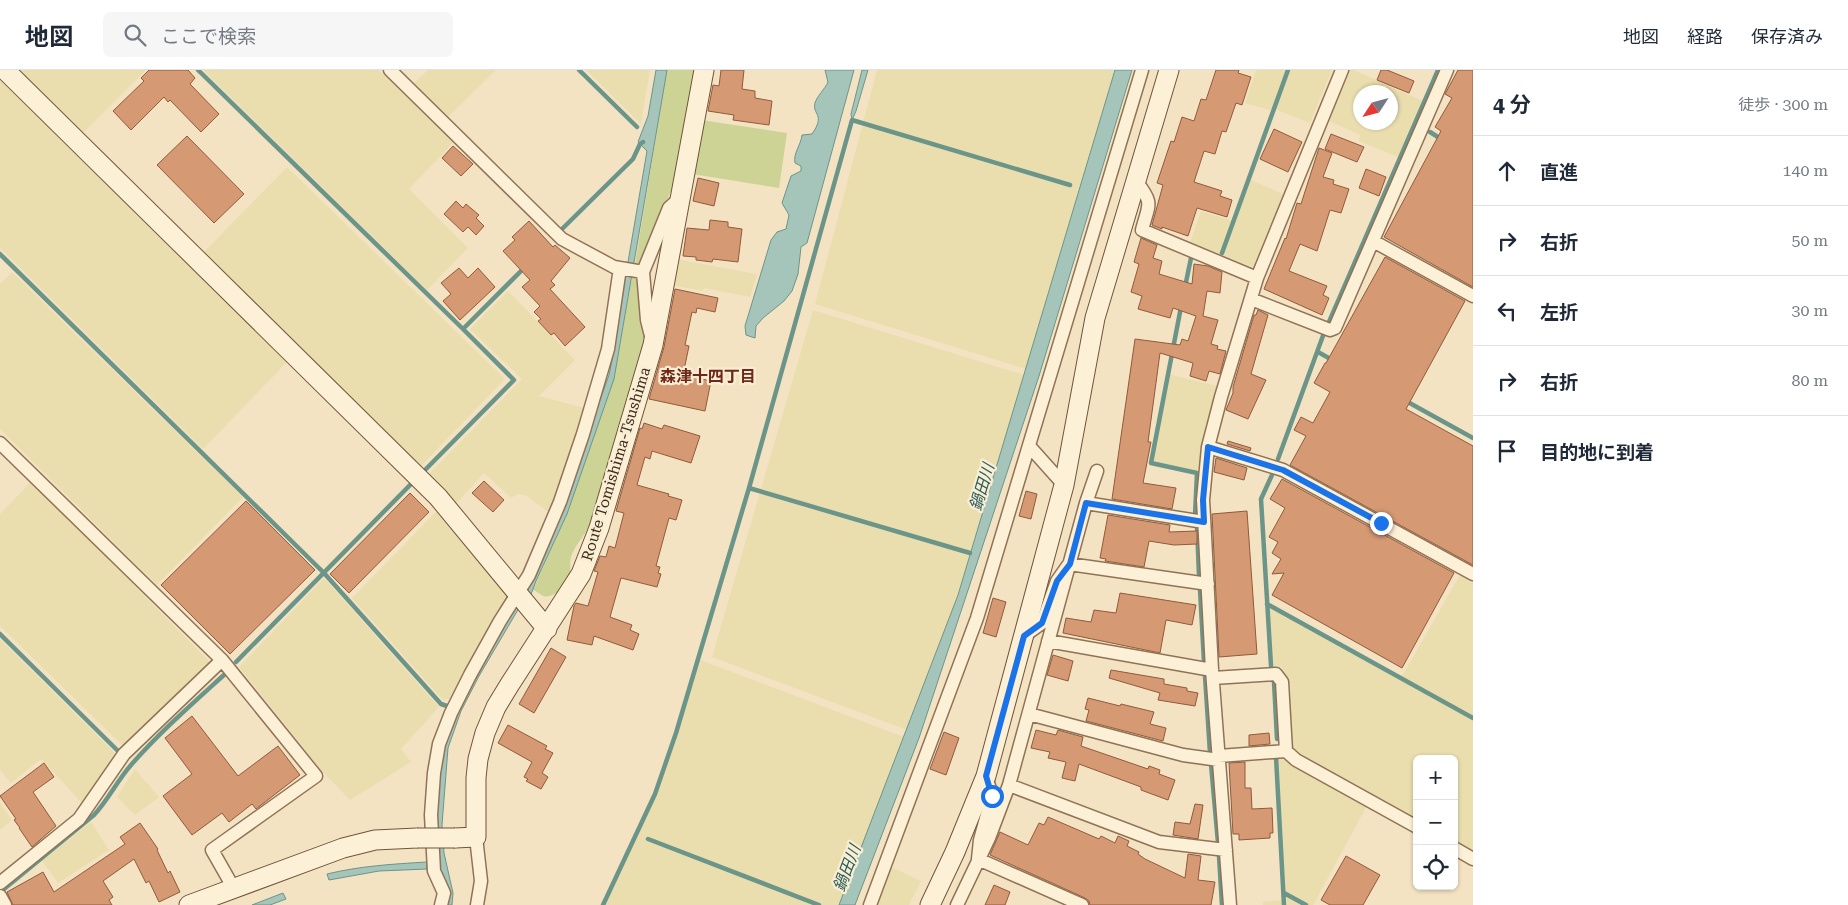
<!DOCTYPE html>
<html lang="ja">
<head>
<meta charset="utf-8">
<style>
	:root { --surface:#fff; --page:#f6f6f7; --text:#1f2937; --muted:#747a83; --line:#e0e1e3 }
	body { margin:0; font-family:"Roboto Serif","Noto Sans JP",serif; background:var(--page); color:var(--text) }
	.controls { position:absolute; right:15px; bottom:15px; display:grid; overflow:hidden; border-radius:8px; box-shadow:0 1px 4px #0004 }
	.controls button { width:45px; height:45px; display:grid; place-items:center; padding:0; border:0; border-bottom:1px solid var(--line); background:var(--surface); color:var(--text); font:25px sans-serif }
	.compass { position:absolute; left:1353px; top:15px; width:45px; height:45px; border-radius:50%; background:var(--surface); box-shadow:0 1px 4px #0004; rotate:234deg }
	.stop { position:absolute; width:15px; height:15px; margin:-11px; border:4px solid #1a73e8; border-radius:50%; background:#fff }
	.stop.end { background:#1a73e8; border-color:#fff; box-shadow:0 1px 5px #0008 }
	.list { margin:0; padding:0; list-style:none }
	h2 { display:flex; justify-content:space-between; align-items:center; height:65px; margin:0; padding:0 20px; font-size:21px }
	h2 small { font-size:16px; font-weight:400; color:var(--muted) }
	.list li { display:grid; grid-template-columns:32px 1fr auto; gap:15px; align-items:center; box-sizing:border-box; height:70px; padding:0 20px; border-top:1px solid var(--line) }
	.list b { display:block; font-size:19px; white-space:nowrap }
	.list em { font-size:16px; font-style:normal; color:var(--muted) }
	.icon { flex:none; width:28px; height:28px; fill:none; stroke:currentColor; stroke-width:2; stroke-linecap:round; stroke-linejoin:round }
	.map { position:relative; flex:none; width:1473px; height:835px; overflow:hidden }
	header { display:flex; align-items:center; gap:30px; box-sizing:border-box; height:70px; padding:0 25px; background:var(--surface); border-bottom:1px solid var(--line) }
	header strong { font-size:24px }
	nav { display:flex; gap:28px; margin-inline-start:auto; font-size:18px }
	.search { width:350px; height:45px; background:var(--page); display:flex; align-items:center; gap:12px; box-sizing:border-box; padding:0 18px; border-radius:8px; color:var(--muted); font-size:19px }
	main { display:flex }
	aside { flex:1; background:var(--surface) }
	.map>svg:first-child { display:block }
</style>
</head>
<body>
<header>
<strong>地図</strong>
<div class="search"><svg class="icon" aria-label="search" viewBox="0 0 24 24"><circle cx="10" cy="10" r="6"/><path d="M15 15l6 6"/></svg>ここで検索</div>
<nav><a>地図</a><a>経路</a><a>保存済み</a></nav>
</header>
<main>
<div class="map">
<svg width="1473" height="835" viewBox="0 0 1473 835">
	<rect width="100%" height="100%" fill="#f3e3c3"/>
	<path fill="#eadeaf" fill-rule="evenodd" d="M16,0H146L80,66Z
		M203,0H379L453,73L409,119L468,178L427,220Z
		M428,0H496L448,47L414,13Z
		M586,0H650L641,54Z
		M877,0H1115L1026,299L815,234Z
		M1256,0H1332L1310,53L1275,39L1273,41L1245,33Z
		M1347,0H1354L1423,31L1398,87L1359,71L1360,65L1327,50ZM1360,22H1390V52H1360Z
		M0,6L288,291L203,379L0,178Z
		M287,97L505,309L419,398L202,184Z
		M1249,109L1283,124L1253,197L1190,173L1201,141L1233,151Z
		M676,189L757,204L750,227L704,218L703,221L671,215Z
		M12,202L243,427L157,515L0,359V214Z
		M508,221L575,290L539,326L585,338L551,444L527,426L518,424L511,428L484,403L456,434L427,406L522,309L470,259Z
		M813,240L1024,305L958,525L907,660L712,587Z
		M1168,304L1217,316L1202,375L1197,403L1151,393Z
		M31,412L210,592L124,677L0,556V444Z
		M438,440L509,525L464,601L450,629L443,630L352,528Z
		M1460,505L1473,512V783L1454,772V689H1417V752L1298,686L1290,676L1287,608L1282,597L1271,596L1267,534L1401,608Z
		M324,508L439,637L401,679L411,692L350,730L321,700L239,597Z
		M0,569L117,685L84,735L41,689L11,713L0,700Z
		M698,589L904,667L839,835H603L655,724Z
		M1285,686L1368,734L1313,835H1263V832L1284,830L1276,687Z
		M135,699L159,727L135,745L117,727Z
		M0,733L12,750L0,760Z
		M91,752L109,780L58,813L42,791Z
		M891,797L921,811L909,835H877Z"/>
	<path fill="#cdd395" d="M667,0H694L695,12L676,109L639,196L635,194Z
		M701,50L787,63L779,118L692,104Z
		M632,207L637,209L641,216L644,273L628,334L590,454C585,465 577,473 572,484C569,492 571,499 570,507C568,516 553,529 543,526C540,524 536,521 533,520L567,444L614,309Z"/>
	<path fill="#a5c5bb" stroke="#6b9589" d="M656,0H667L614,309L567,444L536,511L530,527L519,538L479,606L461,641L448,678L442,755L444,783L453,823L452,835H446L439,798L436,755L439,702L444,676L451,653L516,533L597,338L609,305L614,280L623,223V205L628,192L647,81L638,72L648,46Z
		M825,0H854L807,173L801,177L798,204L792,221L784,231L763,248L756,256L755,268L746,265L745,256L771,170L777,162L786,159L789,145L782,133L791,106L801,101V96L795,93C793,83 801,75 802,65L812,64C826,44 812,45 815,33C817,26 825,19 828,12Z
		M862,0H868L856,41L852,50L851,44Z
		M1115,0H1132L1039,306L919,668L855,835H839L958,525Z
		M427,792V799L379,801L329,810L327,804C360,796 393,794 427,792Z
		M283,823L286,829L270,835H252Z"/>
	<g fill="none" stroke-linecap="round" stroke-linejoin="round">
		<path stroke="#6b9589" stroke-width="4.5" d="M198,0L463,259
			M579,0L637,57
			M1430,62L1441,69
			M561,160L633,89L640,74L643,72
			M1222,183L1288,0
			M0,184L324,503L441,634L447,636
			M1185,217L1191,188
			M1181,237L1151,393L1197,403L1195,445
			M1329,252L1438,0
			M1318,282L1334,291
			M1406,331L1473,368
			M1278,389L1324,263
			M426,399L514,310L463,259L524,198
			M749,418L970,483
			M1197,456L1199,506
			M1200,520L1204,592
			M1267,534L1473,648
			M0,564L119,682
			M236,592L412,413
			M1271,596L1261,429L1272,405
			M1205,606L1210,683
			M1274,612L1277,669
			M1276,687L1284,835
			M1211,694L1218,773
			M648,769L819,835
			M1219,786L1222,835
			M4,819L94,745C108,730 117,711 131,695C160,662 192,634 225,604
			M1284,823L1306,835
			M603,835L655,724L676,663L749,418L852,50L1070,115"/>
	</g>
	<path fill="#d59974" stroke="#925a3a" d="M149,0H188L195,8L190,14L219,44L201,62L170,30L168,32L164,27L131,60L113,41L144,11L141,8Z
		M721,0H744L742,19L755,21V28L772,31L769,55L733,50L734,45L708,41L713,15L719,16Z
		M1216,0H1239L1238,3L1251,7L1242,35L1236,33L1226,62L1222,61L1215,84L1204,81L1194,112L1222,121L1220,126L1232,130L1227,147L1197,138L1188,166L1162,157V159L1152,155L1163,115L1157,113L1171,71L1174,72L1182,47L1194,51L1201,29L1206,30Z
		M1381,0H1387L1414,11L1409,23L1377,10Z
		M1458,0H1473V217L1384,167L1441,61L1435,57L1452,28L1445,24Z
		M1274,59L1302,72L1288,102L1260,89Z
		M1331,64L1364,77L1357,92L1325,79Z
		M187,66L244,124L214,153L157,95Z
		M453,76L473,94L461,106L442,88Z
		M1319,78L1332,83L1323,107L1334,110L1333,114L1349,119L1341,143L1330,140L1317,181L1300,174L1289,201L1327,216L1323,225L1329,228L1322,245L1264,219L1285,168L1286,169L1297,133L1301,134Z
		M1366,99L1386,107L1379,126L1359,118Z
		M698,108L719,113L714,136L693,131Z
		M456,131L463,138L466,134L479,145L476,148L484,156L476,165L468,157L463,162L444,144Z
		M710,150L728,152V157L742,159L738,192L713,189L712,192L696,190V187L683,186L687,158L709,160Z
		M529,151L553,177L555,175L570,188L551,211L555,215L550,219L585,257L565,276L554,263L551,265L538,251L541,249L534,242L540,236L522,217L530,210L503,181L515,170L512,167Z
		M1141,168L1157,175L1153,188L1162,191L1159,204L1192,214L1194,194L1208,196L1222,202L1220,223L1207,221L1203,246L1218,250L1211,274L1218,276L1217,279L1226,281L1220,304L1209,301L1206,311L1190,306L1193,293L1160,283L1148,372H1151L1143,413L1176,418L1172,439L1112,429L1135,269L1180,275L1182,269L1188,271L1189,268L1196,246L1173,238L1170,248L1138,239L1142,226L1131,222L1139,194L1134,192Z
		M1385,187L1465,231L1406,339L1473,376V495L1290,395L1306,366L1294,360L1301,347L1313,353L1330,322L1314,313L1325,293H1326Z
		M459,198L468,208L478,198L495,217L460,250L443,231L451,224L441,213Z
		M675,219L718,228L715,242L697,238L696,243L692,242L685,275L689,276L683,305L711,311L705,341L649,329L664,277Z
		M1258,240L1268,245L1251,304L1266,310L1248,349L1226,340L1233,323V317L1254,245H1256Z
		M644,353L662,359L664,355L700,366L691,393L652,381L650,389L645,387L637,415L669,424L668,426L682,430L676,450L669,448L656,496L660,497L658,503L661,504L657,517L621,508L610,547L632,555L630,560L639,564L633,580L594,566L592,575L567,570L574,536L576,533L588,536L598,502L594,501L600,486L606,487L609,476L615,478L624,443L616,441L640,358L642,359Z
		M1228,371L1251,378L1250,381L1227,374Z
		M1216,388L1247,398L1244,410L1214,402Z
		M1282,409L1454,503L1402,598L1272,525L1284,503L1272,504L1281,489L1272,483L1278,472L1269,467L1285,438L1270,429Z
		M484,411L504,430L493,442L472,423Z
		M1026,421L1037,424L1031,449L1019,446Z
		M410,423L429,442L349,523L330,504Z
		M246,431L315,500L230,584L161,515Z
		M1247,441L1257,584L1219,587L1212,444Z
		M1108,445L1170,455L1169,462L1197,461V474L1174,475L1149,471L1144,497L1105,491L1106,489L1100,488Z
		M1120,523L1196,535L1192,555L1166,550L1160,583L1063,563L1066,548L1091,552L1094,540L1116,543Z
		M993,528L1006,532L996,567L983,563Z
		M551,578L566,587L534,643L519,634Z
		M1053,585L1073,591L1068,611L1047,605Z
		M1111,600L1164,609V614L1187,618V621L1198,623L1195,636L1158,630L1160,623L1109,608Z
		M1088,628L1120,636L1121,634L1154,642L1150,654L1166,658L1163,671L1086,651L1089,640L1085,639Z
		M192,646L238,706L278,676L300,705L256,739L252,734L229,752L222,743L192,765L163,726L192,704L165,668Z
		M508,655L547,676L545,679L553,683L542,703L548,707L541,719L526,711L528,709L524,707L532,692L498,673Z
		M1036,660L1056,665L1058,660L1083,667L1081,676L1148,699L1149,696L1160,700L1159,704L1175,710L1168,730L1141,720V717L1079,694L1075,711L1062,708L1066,692L1048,688L1050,682L1031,678Z
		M944,662L959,668L946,705L930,699Z
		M1269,663L1270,674L1249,676V665Z
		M1245,692V718H1251L1252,739L1272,738L1273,763H1270V768L1239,770V764H1233L1229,693Z
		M44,693L54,707L33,722L56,756L32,777L19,758H20L14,750L16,749L0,726Z
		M1195,734L1203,735L1198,769L1173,765L1175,752L1190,754Z
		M1048,747L1099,769L1101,766L1115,773L1118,766L1129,771L1127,776L1139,782L1138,784L1145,789L1185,808L1188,784L1201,786L1198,810L1215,812L1211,835H1090L1089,831L1085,828L990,785L1000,762L1028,775L1039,753L1044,755Z
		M140,753L158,779L157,780L168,803L170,801L180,822L159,832L149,811L146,813L134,789L103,811L113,827L109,830L112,835H13L7,822L43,802L54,822L125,774L120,767Z
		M1346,786L1380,805L1363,835H1330L1321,830Z
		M994,815L1010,822L1005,835H985Z"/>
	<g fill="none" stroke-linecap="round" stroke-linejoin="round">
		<g stroke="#907357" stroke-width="15">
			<path id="street" d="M390,0L562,169L614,197L643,202L669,138L681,127
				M1136,111C1154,134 1149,133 1142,160L1257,208
				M1373,171L1473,226
				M643,202L647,250L652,270
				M1251,229L1330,260L1335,258L1447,0
				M0,373L222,590L316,706L212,780L233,817
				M1030,377L1064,415
				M1208,377L1283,400L1473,504
				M1086,433L1204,452
				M1024,566L1042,553L1057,511L1069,494L1208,514
				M1048,571L1212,600
				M1213,608L1276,604L1282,612L1286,681
				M1029,644L1183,685L1219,690
				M1219,686L1286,681L1296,690L1417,757
				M986,706L992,726L980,770L978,789L1082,835
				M1009,715L1159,772L1226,780
				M476,767L481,811L477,835
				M1454,778L1473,789
				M0,813L79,749L124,684L222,590
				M0,826L5,835
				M441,835L444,823L434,801L431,745L434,703L439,674L451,643L470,605L500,551L529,505L560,432L583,364L608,279L620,198
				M870,835L977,548L1142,0
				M957,835L989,768L1009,715L1086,433L1097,401
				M1230,835L1212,600L1204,447L1203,430L1208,377L1221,327L1257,208L1342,0"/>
		</g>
		<g stroke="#71543a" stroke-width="21">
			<path id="secondary" d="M5,0L438,427L547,559
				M455,768L476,767V708L478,689L485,663L496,637L510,614L581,504L599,458L653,275L704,0
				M189,835L343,778L375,770L417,768
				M930,835L955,782L986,706L1064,415L1095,248L1169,0"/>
		</g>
		<use href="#street" stroke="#fcf0d7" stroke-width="12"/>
		<use href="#secondary" stroke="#fcf0d7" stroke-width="19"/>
		<g stroke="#71543a" stroke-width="21" stroke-linecap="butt">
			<path id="secondary-bridge" d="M417,768H455"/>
		</g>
		<use href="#secondary-bridge" stroke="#fcf0d7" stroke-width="19"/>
	</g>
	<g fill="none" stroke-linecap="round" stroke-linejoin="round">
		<path stroke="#1a73e8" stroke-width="6" d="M992,726L986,706L1024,566L1042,553L1057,511L1070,494L1086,433L1204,452L1203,430L1208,377L1283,400L1381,453"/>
	</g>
	<g text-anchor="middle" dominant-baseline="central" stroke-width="4.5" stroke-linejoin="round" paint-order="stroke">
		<g font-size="15" fill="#3e2c1d" stroke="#f9edd3">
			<text transform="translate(616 394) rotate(-73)">Route Tomishima-Tsushima</text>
		</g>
		<g font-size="16" font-weight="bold" fill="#6f2717" stroke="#f9edd3">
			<text x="708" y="306">森津十四丁目</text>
		</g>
		<g font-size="16" font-style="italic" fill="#2a5f5a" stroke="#f9edd3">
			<text transform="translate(982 417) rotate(-73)">鍋田川</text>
			<text transform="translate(847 798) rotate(-69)">鍋田川</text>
		</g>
	</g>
</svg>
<div class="controls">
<button>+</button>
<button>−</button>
<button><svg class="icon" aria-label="locate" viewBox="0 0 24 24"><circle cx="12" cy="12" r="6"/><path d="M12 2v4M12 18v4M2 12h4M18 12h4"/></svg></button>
</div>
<svg class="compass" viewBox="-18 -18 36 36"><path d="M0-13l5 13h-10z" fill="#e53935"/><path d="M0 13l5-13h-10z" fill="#747a83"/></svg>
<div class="stop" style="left:992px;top:726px"></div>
<div class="stop end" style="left:1381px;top:453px"></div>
</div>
<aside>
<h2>4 分<small>徒歩 · 300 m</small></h2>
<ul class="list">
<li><svg class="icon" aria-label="ahead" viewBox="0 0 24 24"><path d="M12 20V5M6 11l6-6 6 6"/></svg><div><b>直進</b></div><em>140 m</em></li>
<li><svg class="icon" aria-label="right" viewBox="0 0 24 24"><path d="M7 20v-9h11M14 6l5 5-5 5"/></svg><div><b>右折</b></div><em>50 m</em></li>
<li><svg class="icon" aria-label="left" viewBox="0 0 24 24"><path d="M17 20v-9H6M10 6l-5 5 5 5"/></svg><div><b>左折</b></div><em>30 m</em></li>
<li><svg class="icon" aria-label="right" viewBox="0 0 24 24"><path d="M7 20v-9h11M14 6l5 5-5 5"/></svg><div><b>右折</b></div><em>80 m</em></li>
<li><svg class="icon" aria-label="arrive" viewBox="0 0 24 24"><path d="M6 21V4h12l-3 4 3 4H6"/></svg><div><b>目的地に到着</b></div></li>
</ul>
</aside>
</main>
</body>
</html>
